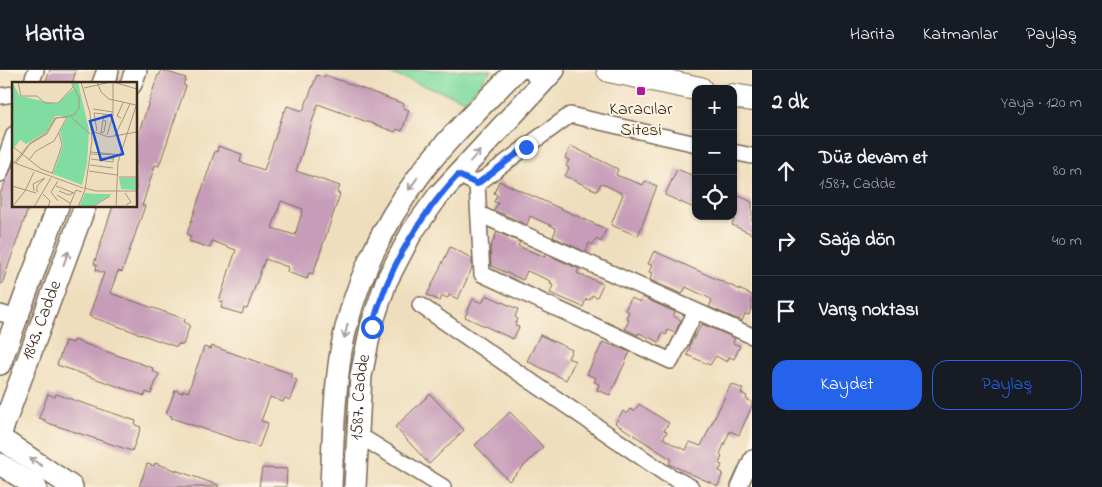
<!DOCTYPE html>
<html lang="tr">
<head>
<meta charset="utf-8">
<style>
	:root { --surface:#171b24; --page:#242831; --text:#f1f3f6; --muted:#9ea1a6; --line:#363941; --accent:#2563eb }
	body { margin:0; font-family:"Indie Flower",sans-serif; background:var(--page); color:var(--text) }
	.controls { position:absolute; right:15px; top:15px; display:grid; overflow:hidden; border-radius:10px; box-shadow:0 1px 4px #0004 }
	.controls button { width:45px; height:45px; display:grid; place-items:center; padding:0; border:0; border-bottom:1px solid var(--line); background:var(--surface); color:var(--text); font:25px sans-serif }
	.stop { position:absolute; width:15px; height:15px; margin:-11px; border:4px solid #2563eb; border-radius:50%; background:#fff }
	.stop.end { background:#2563eb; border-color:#fff; box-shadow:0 1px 5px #0008 }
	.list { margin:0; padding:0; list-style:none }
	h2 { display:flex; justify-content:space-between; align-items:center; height:65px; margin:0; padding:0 20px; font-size:21px }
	h2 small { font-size:16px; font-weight:400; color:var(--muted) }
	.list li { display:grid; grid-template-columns:32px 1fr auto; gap:15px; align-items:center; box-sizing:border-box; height:70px; padding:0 20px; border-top:1px solid var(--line) }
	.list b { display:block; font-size:19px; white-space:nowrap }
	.list p { margin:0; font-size:16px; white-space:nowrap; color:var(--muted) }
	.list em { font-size:16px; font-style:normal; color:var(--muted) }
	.actions { display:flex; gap:10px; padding:15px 20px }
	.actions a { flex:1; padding:11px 0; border:1px solid var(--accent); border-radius:15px; text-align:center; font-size:18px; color:var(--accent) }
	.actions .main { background:var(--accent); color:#fff }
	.icon { flex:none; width:28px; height:28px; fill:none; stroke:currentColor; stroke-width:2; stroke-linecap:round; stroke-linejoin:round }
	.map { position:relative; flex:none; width:752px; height:417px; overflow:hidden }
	header { display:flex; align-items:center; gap:30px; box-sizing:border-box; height:70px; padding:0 25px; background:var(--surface); border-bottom:1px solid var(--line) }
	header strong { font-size:24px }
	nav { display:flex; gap:28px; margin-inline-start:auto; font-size:18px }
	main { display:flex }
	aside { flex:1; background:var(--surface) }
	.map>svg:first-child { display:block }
</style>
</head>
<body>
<header>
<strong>Harita</strong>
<nav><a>Harita</a><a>Katmanlar</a><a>Paylaş</a></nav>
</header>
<main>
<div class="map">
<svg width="752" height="417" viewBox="0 0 752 417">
	<rect width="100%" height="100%" fill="#fcf5e5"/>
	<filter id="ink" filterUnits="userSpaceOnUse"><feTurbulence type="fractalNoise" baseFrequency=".02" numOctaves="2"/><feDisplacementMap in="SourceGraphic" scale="10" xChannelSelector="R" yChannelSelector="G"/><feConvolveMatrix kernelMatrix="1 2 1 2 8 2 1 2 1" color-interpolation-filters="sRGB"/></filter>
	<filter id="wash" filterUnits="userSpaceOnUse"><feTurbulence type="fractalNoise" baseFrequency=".0096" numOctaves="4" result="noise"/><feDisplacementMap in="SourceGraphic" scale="20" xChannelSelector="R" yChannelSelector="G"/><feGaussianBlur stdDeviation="1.12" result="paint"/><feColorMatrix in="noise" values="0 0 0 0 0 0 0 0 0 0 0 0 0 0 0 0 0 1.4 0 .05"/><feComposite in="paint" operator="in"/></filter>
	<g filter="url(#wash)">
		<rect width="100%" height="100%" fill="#efdebd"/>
		<path fill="#81dca2" stroke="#5e8360" d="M379,0H491L466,30Z"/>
		<g id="blocks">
			<path fill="#c69cb8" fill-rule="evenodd" d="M50,0H76L72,14H45Z
				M161,0L186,8L183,15L186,16L159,96L155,95L142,136H145L122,202L118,201L110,223L185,249L184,252L190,255L183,275L178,274L177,277L89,246L104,203L96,200L97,195L94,194L113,136H136V71L158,5H160Z
				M317,5L324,8L325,5L404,34L403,38L409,40L402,61L397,59L395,62L318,34L296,101L340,116L337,123L340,124L313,204L309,203L307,209L287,202L288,197L265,189L247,239L244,238L242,244L221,238L223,232L219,231L236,180L212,171L210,178L189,171L191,166L187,164L215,81L217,82L218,76L242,84L240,92L264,100L284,41L285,42L287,36L303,41ZM281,131L303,139L295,165L272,158Z
				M571,76L618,99L616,105L643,115L645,111L657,116L638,166L611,155L623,124L601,113L597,121L565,106L569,98L566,96L569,90L565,88Z
				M14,93V136H29L2,214H0V124Z
				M677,99L696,107V139L665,125Z
				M499,111L606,159L601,172L596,169L593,175L589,173L586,182L553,167L556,159L554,157L530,146L527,155L494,140L498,133L494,132L497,125L494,123Z
				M737,125L752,132V164L732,155L735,147L733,146V134Z
				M497,162L520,172L518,176L545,187L546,184L579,199L577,203L603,214L597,227L592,225L590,230L586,229L583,237L550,223L553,215L550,214L551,211L527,201L523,210L491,196L490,178Z
				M450,177L472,188V198L458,229L449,225L448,228L442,226L440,231L427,225Z
				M654,181L752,225V237L749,245L745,244L742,251L709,237L712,230L709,228L686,217L682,224L650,210L652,203L649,202L652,195L648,194Z
				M486,225L518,239L515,247L518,249L515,255L519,257L513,269L465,247L473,229L482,233Z
				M642,227L675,242L673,246L681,250L675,263L668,260L666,265L662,263L659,272L639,263L638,265L625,259L629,250L626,248L629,242L625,240L631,228L640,232Z
				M702,254L735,268L733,273L740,276L734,289L729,287L727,292L716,286L710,295L687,285L690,277L689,276Z
				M540,265L572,280L568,288L575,291L566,310L527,291Z
				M74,270L153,298L152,301L159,304L151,324L146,322L145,326L57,295L65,271L73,273Z
				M603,272L630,282L610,325L597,320L599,314L594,312L596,308L587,304Z
				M212,276L292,304L290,307L297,310L290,330L285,328L283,332L270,327L261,351L268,353L259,377L171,348L172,346L166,344L175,320L182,323L183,320L188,322L204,277L211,279Z
				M731,314L743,319L741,323L747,326L746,329L752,332V336L739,365L730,361L720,384L722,386L719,394L722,395L719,401L723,403L718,416L669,394L671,389L615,353L623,341L627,344L631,339L634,341L639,334L669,353L664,360L667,362L663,368L674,375L686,380L690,372L701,376Z
				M48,324L55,327L56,324L136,351L135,355L141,357L132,381L45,352V350L39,348Z
				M430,324L464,360L429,394L395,357Z
				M510,342L543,377L509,411L475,375Z
				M155,393L218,415V417H139L147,394L154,396Z
				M262,398L287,399L286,417H259Z"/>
		</g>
	</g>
	<g filter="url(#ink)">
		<use href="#blocks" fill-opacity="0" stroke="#7a6956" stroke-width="1"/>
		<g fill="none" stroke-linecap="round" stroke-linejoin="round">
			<g stroke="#7a6956" stroke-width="18">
				<path id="street" d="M527,0L533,3L537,12L533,22
					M31,14L36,0
					M0,26L14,24
					M733,82L752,86
					M0,104L14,64
					M458,105L477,114L526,77L570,45L696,74
					M477,114L482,204L671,291L696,241
					M479,144L752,266
					M420,235L666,404L691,417
					M0,243L17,248
					M357,364L443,417
					M739,417L752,388"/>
			</g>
			<g stroke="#7a6956" stroke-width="24">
				<g id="secondary">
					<path d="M103,14L108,0"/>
					<path d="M131,14L136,0"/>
					<path d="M0,294L58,136"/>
					<path id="s1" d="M0,365L85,136"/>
					<path d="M0,368L72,417"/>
					<path d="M0,394L36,417"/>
					<path d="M331,417C333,372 334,326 341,281C352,219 381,157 419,106C446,69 484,34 516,0"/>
					<path id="s2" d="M355,417L361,306L371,257L386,212L412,162L438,126L554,0"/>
				</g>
			</g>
			<g stroke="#7a6956" stroke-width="26">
				<path id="primary" d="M609,0L700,19
					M733,26L752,29"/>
			</g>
			<use href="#street" stroke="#fff" stroke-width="15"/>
			<use href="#secondary" stroke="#fff" stroke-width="21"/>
			<use href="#primary" stroke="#fff" stroke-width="24"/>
		</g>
		<defs><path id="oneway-shaft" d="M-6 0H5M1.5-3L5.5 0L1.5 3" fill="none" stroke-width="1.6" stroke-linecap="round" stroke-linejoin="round" transform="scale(1.25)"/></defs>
		<g stroke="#a79f9a">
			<use href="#oneway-shaft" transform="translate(475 86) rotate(-48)"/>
			<use href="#oneway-shaft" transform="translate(413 114) rotate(125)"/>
			<use href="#oneway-shaft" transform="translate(66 188) rotate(-70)"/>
			<use href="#oneway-shaft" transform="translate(346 261) rotate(103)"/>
			<use href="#oneway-shaft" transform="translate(36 392) rotate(-146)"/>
		</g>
	</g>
	<g fill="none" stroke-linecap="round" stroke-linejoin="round" filter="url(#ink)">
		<path stroke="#2563eb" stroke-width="6" d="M372,257C388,199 417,149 458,105L477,114L526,77"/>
	</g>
	<rect fill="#b5179e" stroke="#fcf5e5" stroke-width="2" x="636" y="16" width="10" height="10" rx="2.5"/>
	<g text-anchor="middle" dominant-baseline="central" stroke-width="4" stroke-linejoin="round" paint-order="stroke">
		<g font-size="18" fill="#3b2a1e" stroke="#fcf5e5">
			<text x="641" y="40">Karacılar<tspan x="641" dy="21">Sitesi</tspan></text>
		</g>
		<g font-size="18" fill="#3b2a1e" stroke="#fcf5e5">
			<text stroke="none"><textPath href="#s1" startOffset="122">1843. Cadde</textPath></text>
			<text stroke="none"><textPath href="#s2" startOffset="90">1587. Cadde</textPath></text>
		</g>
	</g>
	<g transform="translate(12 12)">
		<rect width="125" height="125" fill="#efdebd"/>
		<path d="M0,0L8,14L45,22L62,6L60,0H66L77,48L75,82L70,103L41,92L51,63L48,49L55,37L50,34H43L34,50L14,62L8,58L3,65L0,63ZM107,96H124V108L109,107ZM73,111L83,112H100L79,125H67Z" fill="#81dca2"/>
		<path fill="none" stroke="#a7967d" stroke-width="1" d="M6,0L9,14H25L33,21H46L61,5M85,0L89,10L97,17L124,23M101,0L125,7M72,6L99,0M81,27L101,30M82,31L85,49M82,31L101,33M53,35L62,33L67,26V15L59,0M59,35L78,52M109,36L105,34L111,21M80,49L96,55L125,50M88,51L92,50L94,39L91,38M89,51L92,32M95,53L101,33V0M103,54L118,22M0,64L29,87L40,91M79,72L111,73L79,70M87,76L102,77M79,77L101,80L102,73M17,78L24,69L42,59L55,35M0,80L71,106M2,81L18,61L34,51L43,36L53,35L44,36L35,52L18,62L4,81M78,83L101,86M77,89L105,93M40,92L50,63L47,51M107,95H125M0,104L24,111M44,104L62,111M72,106L84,109H125M22,109L21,102L33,96L25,104V110M47,109L57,113L61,111M113,111L119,120L114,123M31,112L38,119L36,125M45,113L58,121M46,119L39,110L46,99M0,125L13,109L22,90M22,125L39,96M57,125L64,108L70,110M66,125L73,108L80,59L78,31L69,0M80,125L98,114M104,125L106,80L125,21"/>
		<path fill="#1d4ed8" fill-opacity="0.15" stroke="#1d4ed8" stroke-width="2.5" d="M99,33L111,72L89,78L78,39Z"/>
		<rect width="125" height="125" fill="none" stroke="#3b2a1e" stroke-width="2.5"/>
	</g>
</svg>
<div class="controls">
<button>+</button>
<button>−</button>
<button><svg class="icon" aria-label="locate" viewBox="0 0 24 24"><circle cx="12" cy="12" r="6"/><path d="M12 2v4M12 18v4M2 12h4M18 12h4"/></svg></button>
</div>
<div class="stop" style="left:372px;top:257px"></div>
<div class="stop end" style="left:526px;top:77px"></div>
</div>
<aside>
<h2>2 dk<small>Yaya · 120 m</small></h2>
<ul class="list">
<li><svg class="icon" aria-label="ahead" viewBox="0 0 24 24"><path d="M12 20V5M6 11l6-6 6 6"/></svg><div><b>Düz devam et</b><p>1587. Cadde</p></div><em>80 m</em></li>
<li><svg class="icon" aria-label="right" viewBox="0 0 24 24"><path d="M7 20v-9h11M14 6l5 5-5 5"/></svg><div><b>Sağa dön</b></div><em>40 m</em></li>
<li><svg class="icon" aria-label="arrive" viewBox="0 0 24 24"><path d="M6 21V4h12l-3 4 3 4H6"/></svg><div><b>Varış noktası</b></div></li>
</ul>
<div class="actions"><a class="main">Kaydet</a><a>Paylaş</a></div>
</aside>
</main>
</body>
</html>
